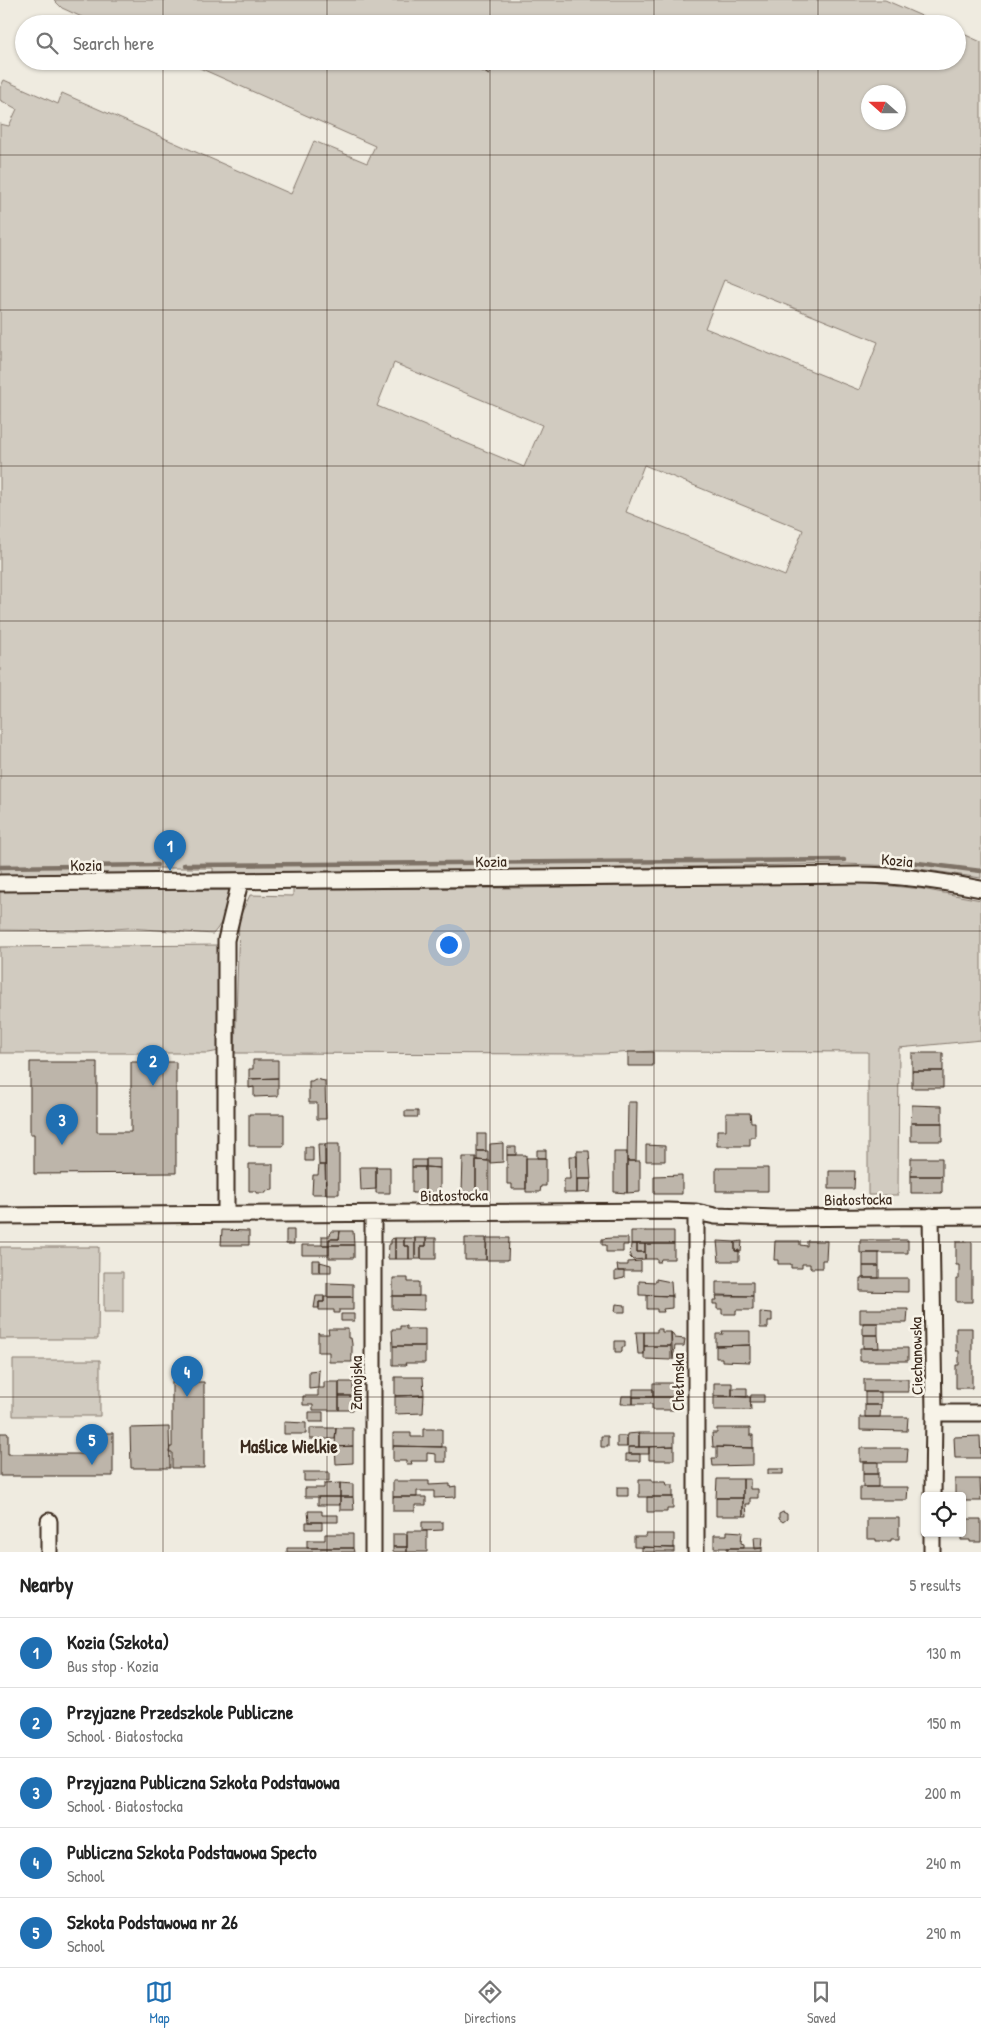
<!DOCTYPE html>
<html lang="en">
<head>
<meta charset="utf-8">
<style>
	:root { --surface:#fff; --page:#f2f2f2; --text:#222; --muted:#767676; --line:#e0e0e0; --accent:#1f6fb2 }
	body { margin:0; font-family:"Patrick Hand",sans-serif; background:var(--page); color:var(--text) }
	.controls { position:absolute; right:15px; bottom:15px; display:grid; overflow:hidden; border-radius:5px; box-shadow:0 1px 4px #0004 }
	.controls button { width:45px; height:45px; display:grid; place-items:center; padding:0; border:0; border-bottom:1px solid var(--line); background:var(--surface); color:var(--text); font:25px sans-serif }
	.compass { position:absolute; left:861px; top:85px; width:45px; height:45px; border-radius:50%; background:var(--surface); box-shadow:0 1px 4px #0004; rotate:291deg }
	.you { position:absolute; left:448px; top:944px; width:18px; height:18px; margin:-12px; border:4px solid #fff; border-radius:50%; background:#1a73e8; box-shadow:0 0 0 8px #1a73e833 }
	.badge { display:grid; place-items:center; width:32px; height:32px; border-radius:50%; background:var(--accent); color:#fff; font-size:16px; font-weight:700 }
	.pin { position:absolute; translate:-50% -41px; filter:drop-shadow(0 1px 2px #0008) }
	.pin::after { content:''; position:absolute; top:26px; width:18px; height:15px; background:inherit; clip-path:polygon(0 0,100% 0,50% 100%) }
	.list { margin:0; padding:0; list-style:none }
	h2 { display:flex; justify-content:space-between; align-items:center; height:65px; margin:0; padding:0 20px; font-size:21px }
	h2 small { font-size:16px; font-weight:400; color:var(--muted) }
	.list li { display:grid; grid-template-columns:32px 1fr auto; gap:15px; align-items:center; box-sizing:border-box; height:70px; padding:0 20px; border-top:1px solid var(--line) }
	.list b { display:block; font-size:19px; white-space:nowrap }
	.list p { margin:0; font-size:16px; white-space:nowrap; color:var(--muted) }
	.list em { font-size:16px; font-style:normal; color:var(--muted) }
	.icon { flex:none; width:28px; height:28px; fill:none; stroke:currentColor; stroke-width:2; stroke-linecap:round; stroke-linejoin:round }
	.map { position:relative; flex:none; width:981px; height:1552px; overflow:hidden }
	.search { position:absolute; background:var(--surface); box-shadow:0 1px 4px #0004; left:15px; right:15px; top:15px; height:55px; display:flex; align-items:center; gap:12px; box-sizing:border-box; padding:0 18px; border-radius:28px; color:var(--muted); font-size:19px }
	.sheet { height:415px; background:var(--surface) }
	nav { display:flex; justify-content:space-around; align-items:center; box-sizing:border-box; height:70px; border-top:1px solid var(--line); background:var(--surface); font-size:14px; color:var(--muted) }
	nav a { display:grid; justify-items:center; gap:2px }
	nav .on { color:var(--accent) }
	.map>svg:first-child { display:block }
</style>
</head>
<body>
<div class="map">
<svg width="981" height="1552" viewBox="0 0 981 1552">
	<rect width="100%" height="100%" fill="#efebe0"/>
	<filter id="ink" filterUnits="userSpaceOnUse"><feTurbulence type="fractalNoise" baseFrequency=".02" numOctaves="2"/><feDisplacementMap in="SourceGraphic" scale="10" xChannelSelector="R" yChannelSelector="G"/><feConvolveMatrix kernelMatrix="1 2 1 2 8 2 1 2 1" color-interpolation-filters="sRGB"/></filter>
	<g filter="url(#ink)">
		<path fill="#d1cbc0" stroke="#867a6f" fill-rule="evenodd" d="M54,0H885L940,24H97L62,8Z
			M957,31L981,42V878L899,866L844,864L213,876V868H157L156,876H0V124L9,126L17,109L0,100V88L4,80L58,104L62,93L291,194L314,141L367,163L375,146L184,61H957ZM868,92H898V122H868ZM724,280L878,342L859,390L705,328ZM394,363L542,425L524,467L377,406ZM644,465L803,530L785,576L626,512Z
			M852,882L922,889L981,900V1040L899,1048L898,1195H868V1052L653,1051L602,1054L235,1053L239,918L250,895L293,896V889L518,888Z
			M230,890C227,906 225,921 213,934L130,928L80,931L0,930V891Z
			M220,945L219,1051L209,1053H0V947Z
			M0,1247H99L98,1339H0Z
			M104,1272H123V1312H104Z
			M13,1360H100V1416H13Z"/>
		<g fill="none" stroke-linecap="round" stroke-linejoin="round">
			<path stroke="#7e7266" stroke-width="4.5" d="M902,861L981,871
				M184,865L844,860
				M0,867L157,865"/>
		</g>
		<path fill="#bdb5aa" stroke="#3b2a1e" d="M480,61H495L489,75L477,68Z
			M628,1052H653V1066H628Z
			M912,1053H943V1071H912Z
			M253,1060H278V1078L249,1079V1069H253Z
			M30,1062H97V1132H131V1062H176V1173L34,1174V1134H30Z
			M912,1071H943V1088H912Z
			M278,1078V1096L254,1097V1087L249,1088V1079Z
			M315,1079L325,1081L326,1119H317V1103H309V1081H312Z
			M628,1102H637L636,1161H627Z
			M912,1105L942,1106V1123H911Z
			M405,1111H418V1117H405Z
			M726,1113H750L751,1122H755V1137H750V1146H717V1130H726Z
			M249,1114H284V1146H249Z
			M911,1123H942V1141H911Z
			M477,1134H486V1151H477Z
			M503,1143V1162L490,1163V1144Z
			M318,1144H325V1165H319Z
			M325,1144H339V1194H326Z
			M646,1145L665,1146V1161H646Z
			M305,1147H313V1161H305Z
			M507,1147H516V1155H507Z
			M537,1150H546V1158H537Z
			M477,1151H488V1161L477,1160Z
			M577,1151H589L591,1179H577Z
			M614,1152H627V1193L614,1192Z
			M507,1155H526V1189H512V1184H507Z
			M569,1156H577V1193H564V1179H570Z
			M463,1157H476V1193H462Z
			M526,1158H546V1186H541L540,1192H526Z
			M911,1158H942V1176H911Z
			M426,1159H440V1168L426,1167Z
			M412,1160H426V1167H412Z
			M476,1160L489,1161V1193H476Z
			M627,1161H640V1192L627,1193Z
			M249,1164H273V1190L266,1191V1193H256V1191H249Z
			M319,1165H325L326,1194H312L313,1175H318Z
			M360,1167H376V1189L361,1190Z
			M376,1167H390V1193H376Z
			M412,1167H425V1193H412Z
			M425,1167L440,1168V1193H425Z
			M716,1168H768V1191H716Z
			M829,1171H855L854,1189H829Z
			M682,1175V1194H654V1176Z
			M911,1176H942V1193H911Z
			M577,1179H591L590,1192L577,1193Z
			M222,1230L249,1231V1245H221Z
			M286,1230H294V1244H286Z
			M331,1231H340L339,1239H329V1245H322V1236H330Z
			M340,1231H353L354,1245H329V1239H339Z
			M631,1231H674V1244H631Z
			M395,1238V1259H388L389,1244H391V1239Z
			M395,1238H404V1246H409V1259H395Z
			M404,1238H415V1259H409V1246H404Z
			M415,1238H426V1246H421V1259H415Z
			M426,1238H436V1259H421V1246H426Z
			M465,1238H486V1260H465Z
			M487,1238H509L508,1260H486Z
			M611,1238H628V1245H623V1252H606V1245H602V1239Z
			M860,1240H908V1253H860Z
			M717,1241L735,1242V1251L739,1250V1261H719Z
			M742,1241L741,1252L735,1251V1242Z
			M775,1241H800V1245L807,1246V1241H827L826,1260H822V1268H810V1264H802V1268H791V1264H778V1260H774Z
			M956,1242H972V1302H956V1279H959V1265H956Z
			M631,1244H637V1252H645V1259L633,1260L630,1257Z
			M637,1244H645V1252H637Z
			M645,1244H674V1259H661L660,1262H657V1259H645Z
			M302,1245H329V1255H302Z
			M329,1245H354V1258H329Z
			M863,1253H879V1266H863Z
			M312,1260H320V1272H312Z
			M641,1261V1271H618L617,1265H628V1262Z
			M320,1262L331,1265V1272H320Z
			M863,1266H879V1278H863Z
			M615,1271H624V1278L615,1280Z
			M393,1278H408V1282H419V1296H393Z
			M860,1278H908V1292L860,1291Z
			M656,1279L671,1282L672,1296L639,1295V1281L656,1282Z
			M716,1282H753V1296L716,1295Z
			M327,1283L353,1284V1297H327Z
			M647,1295L672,1296V1308L663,1309L664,1312H657V1309H647Z
			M316,1296H324V1302H319V1308H314Z
			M392,1296H424V1310L392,1309Z
			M716,1296H753V1310H736V1314H722V1309H717V1304H713V1300H717Z
			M324,1297H353V1310H339V1313H334V1310H319V1302H324Z
			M616,1304L625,1305V1312H615Z
			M860,1309H908L907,1323H860Z
			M760,1312L772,1313V1321H768V1328H760Z
			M341,1314H354V1321H341Z
			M863,1323H878V1335H863Z
			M400,1326H406V1329H425V1346H393L392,1329H400Z
			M956,1328H972V1388H956V1365H959V1351H956Z
			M328,1329H348V1338H351L352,1344V1362H329V1352H318V1332L319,1334H329Z
			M657,1329H662V1332H671V1346H644V1332H657Z
			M722,1331H750V1345L716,1346V1334H723Z
			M636,1332H644V1354H638Z
			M671,1332L675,1338L685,1339L684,1346H675L673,1360Z
			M863,1335H878L879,1348H863Z
			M615,1341H625V1347H622V1352H615Z
			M750,1345V1362L722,1361V1358H716V1346Z
			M393,1346H425V1363H405L406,1365H393Z
			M644,1346H671V1360L644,1359Z
			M860,1348H908V1361H860Z
			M319,1370L318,1388L309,1389V1371Z
			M395,1377H423L424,1395L395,1396Z
			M864,1379H908V1392H864Z
			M172,1382H204V1468H172V1452H169L170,1447H172Z
			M324,1382H339V1410H313V1405H303V1396H318V1388H324Z
			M339,1382H353V1396H339Z
			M653,1383H674V1397H653Z
			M714,1383H732V1396H714Z
			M732,1388H747V1397L732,1396Z
			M633,1389H653V1397H633Z
			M865,1392H881V1405H865Z
			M424,1395L423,1413L395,1414V1396Z
			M751,1395H764V1402H750Z
			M339,1396H353V1410H339Z
			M622,1396H633V1404H621Z
			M714,1396L750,1397L751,1410H714Z
			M633,1397H674V1410H652V1404H633Z
			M865,1405H881L880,1417H865Z
			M309,1412H323V1422H309Z
			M860,1417H908L907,1431L860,1430Z
			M284,1422L306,1423V1434H284Z
			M169,1427L170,1468H131L130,1428Z
			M310,1428H336L335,1439H310Z
			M336,1428H353V1446L335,1447Z
			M717,1428H750V1435H753V1448L713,1447L712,1433H717Z
			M423,1429H442V1447L393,1446V1433H411V1437H423Z
			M0,1433H8V1454H91V1433H113V1476H0Z
			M639,1433V1447H627V1434Z
			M639,1433H674V1446L639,1447Z
			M601,1436H608V1447H601Z
			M617,1436H627V1447H617Z
			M980,1436L981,1458H955L954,1437Z
			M353,1446V1463L336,1464L335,1447Z
			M393,1446L446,1447V1462H436V1454L427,1453V1461H411L412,1464H406V1461H393Z
			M674,1446V1460H649V1447Z
			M629,1447H649V1454H629Z
			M717,1447L753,1448V1465L713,1466L712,1458H717Z
			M860,1448H908L907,1462H860Z
			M626,1454H640V1461H626Z
			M863,1462H878V1474H863Z
			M768,1469H783V1474H768Z
			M304,1472H329V1481H304Z
			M863,1474H878V1487H863Z
			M639,1479H652V1482H666L667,1485H673V1497H639Z
			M717,1479H743V1498H716Z
			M743,1479H750V1489H758V1498H750V1504H746L747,1516H743Z
			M955,1479H980L981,1501H962V1496H955Z
			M393,1481H429V1485L450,1484V1487L456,1486V1497L434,1498V1491H417V1497H393Z
			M340,1483L353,1484V1497H340Z
			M340,1483V1497H305V1488H324V1484Z
			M617,1487H628V1496H617Z
			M860,1487H908L907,1500H860Z
			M318,1497H340V1505H318Z
			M340,1497H353L354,1510H340Z
			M393,1497H426V1505H415V1511H393Z
			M647,1497H673V1509H667V1512H647Z
			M716,1498H743V1516H716Z
			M308,1511H322V1515H338V1522H309Z
			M783,1512L787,1514V1519L783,1522L779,1519V1514Z
			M867,1518H899V1539H891V1541H876V1539H867Z
			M962,1519H981V1542H970V1540H961Z
			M306,1522H322V1529H306Z
			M422,1522H443V1530L422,1531Z
			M407,1531H427V1552H407Z
			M727,1531L742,1532L741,1543L744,1544V1548H714V1535H727Z
			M325,1534H353V1548H307V1540H325Z
			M393,1534H407V1547H393Z
			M646,1534H674V1548L634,1547V1537H646Z
			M754,1537H763L762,1548L755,1549Z
			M393,1547H407V1552H393Z
			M642,1547L674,1548V1552H642Z
			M287,1548H353L354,1552H287Z
			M727,1548H762V1552H727Z"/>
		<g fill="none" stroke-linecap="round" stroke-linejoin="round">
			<g stroke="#3b2a1e" stroke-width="19">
				<path id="minor" d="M0,883L859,875C900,875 941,881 981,889
					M226,1213V940L240,882
					M373,1214V1552
					M0,1216L668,1211L696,1212L715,1216L775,1218L981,1216
					M931,1216L934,1413L933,1496
					M934,1413H981
					M932,1533V1552
					M49,1552V1521
					M696,1552V1212"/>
			</g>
			<use href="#minor" stroke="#f7f3e8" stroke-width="15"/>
		</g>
	</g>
	<path fill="none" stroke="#3b2a1e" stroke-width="1" stroke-opacity="0.55" d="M163,0V24M327,0V24M490,0V24M654,0V24M818,0V24M163,61V1552M327,61V1552M490,61V1552M654,61V1552M818,61V1552M0,155H981M0,310H981M0,466H981M0,621H981M0,776H981M0,931H981M0,1086H981M0,1242H981M0,1397H981"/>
	<g text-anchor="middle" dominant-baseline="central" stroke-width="5" stroke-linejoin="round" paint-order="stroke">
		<g font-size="16" fill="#3b2a1e" stroke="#f7f3e8">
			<text transform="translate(897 860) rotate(5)">Kozia</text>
			<text transform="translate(491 861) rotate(-1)">Kozia</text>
			<text x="86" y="865">Kozia</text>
			<text transform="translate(454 1195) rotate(-1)">Białostocka</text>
			<text transform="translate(858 1199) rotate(-1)">Białostocka</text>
			<text transform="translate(916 1356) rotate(-91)">Ciechanowska</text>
			<text transform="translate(678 1382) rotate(-90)">Chełmska</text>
			<text transform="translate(356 1383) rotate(-90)">Zamojska</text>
		</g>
		<g font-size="18" font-weight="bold" fill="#3b2a1e" stroke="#f7f3e8">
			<text x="289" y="1446">Maślice Wielkie</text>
		</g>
	</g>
</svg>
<div class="controls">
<button><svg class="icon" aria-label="locate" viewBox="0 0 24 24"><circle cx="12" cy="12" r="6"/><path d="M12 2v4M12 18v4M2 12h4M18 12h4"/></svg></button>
</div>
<svg class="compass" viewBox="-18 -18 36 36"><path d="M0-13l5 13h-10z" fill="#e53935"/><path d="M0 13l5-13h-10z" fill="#767676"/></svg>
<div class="you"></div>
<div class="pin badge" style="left:170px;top:871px">1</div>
<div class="pin badge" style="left:153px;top:1086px">2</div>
<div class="pin badge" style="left:62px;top:1145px">3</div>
<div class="pin badge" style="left:187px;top:1397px">4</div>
<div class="pin badge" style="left:92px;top:1465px">5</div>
<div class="search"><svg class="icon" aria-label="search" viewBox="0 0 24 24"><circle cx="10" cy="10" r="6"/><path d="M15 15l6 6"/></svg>Search here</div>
</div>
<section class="sheet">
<h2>Nearby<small>5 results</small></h2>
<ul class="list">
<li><span class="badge">1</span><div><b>Kozia (Szkoła)</b><p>Bus stop · Kozia</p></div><em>130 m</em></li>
<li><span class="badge">2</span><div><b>Przyjazne Przedszkole Publiczne</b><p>School · Białostocka</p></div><em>150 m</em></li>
<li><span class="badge">3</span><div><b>Przyjazna Publiczna Szkoła Podstawowa</b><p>School · Białostocka</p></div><em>200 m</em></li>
<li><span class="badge">4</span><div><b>Publiczna Szkoła Podstawowa Specto</b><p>School</p></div><em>240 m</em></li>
<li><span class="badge">5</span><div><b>Szkoła Podstawowa nr 26</b><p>School</p></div><em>290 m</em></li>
</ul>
</section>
<nav>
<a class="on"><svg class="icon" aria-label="map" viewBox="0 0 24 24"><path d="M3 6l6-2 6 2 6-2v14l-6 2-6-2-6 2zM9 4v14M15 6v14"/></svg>Map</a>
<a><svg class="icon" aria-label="directions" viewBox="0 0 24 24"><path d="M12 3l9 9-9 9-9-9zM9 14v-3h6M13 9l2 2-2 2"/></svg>Directions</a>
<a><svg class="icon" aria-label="saved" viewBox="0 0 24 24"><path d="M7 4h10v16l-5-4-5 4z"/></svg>Saved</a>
</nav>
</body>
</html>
